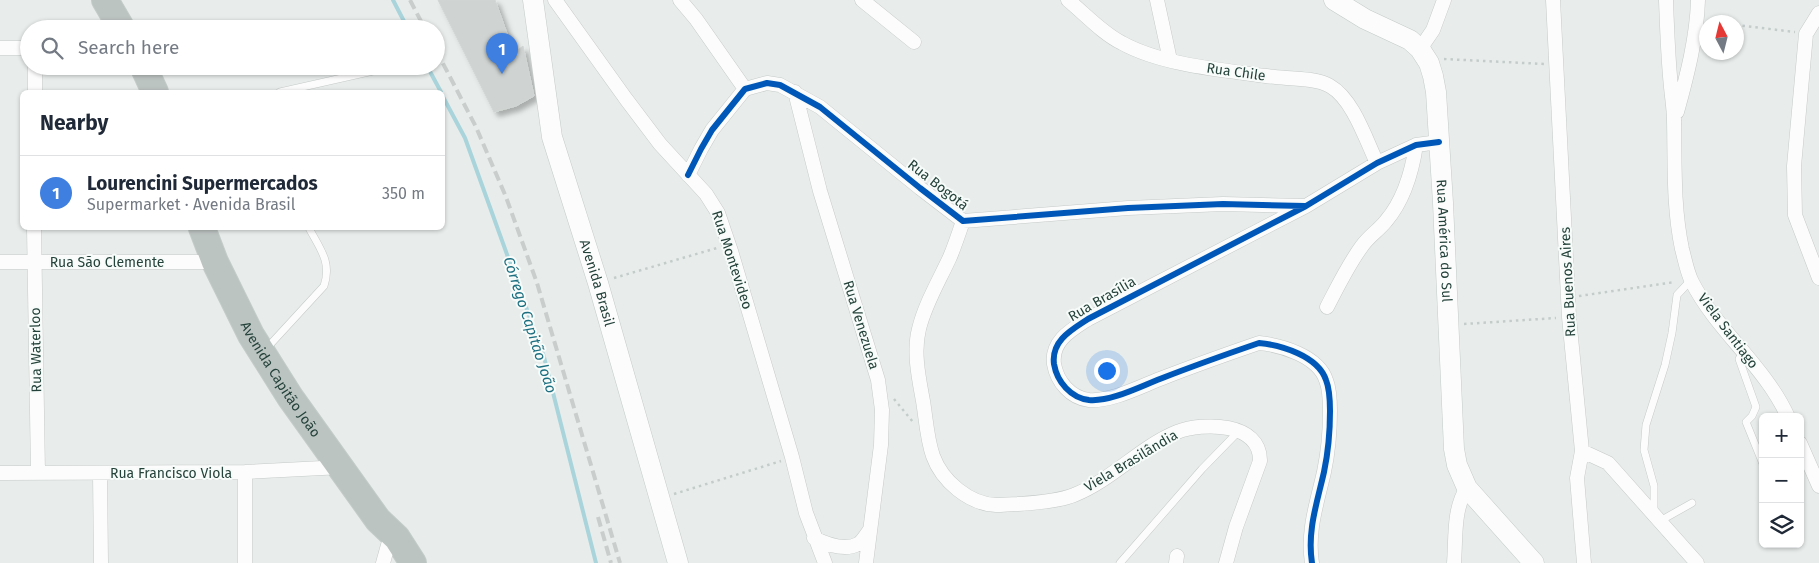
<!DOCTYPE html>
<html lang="en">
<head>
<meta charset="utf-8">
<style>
	:root { --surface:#fff; --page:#f2f2f3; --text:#1f2937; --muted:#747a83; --line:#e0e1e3; --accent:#b45309 }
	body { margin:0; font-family:"Fira Sans",sans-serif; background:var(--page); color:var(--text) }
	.controls { position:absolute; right:15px; bottom:15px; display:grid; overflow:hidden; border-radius:8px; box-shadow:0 1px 4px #0004 }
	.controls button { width:45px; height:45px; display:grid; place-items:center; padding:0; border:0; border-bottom:1px solid var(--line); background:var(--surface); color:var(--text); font:25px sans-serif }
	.compass { position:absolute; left:1699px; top:15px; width:45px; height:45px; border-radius:50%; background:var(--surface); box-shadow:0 1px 4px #0004; rotate:353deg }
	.you { position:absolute; left:1106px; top:370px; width:18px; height:18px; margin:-12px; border:4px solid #fff; border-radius:50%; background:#1a73e8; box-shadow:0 0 0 8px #1a73e833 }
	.badge { display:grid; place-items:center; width:32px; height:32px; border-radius:50%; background:var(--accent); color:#fff; font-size:16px; font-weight:700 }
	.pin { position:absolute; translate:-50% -41px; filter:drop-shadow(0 1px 2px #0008) }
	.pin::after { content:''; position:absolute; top:26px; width:18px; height:15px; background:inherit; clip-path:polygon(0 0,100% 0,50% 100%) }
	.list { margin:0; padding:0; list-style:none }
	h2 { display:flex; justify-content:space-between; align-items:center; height:65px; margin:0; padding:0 20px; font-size:21px }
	h2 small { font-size:16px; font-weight:400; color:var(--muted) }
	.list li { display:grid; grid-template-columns:32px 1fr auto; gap:15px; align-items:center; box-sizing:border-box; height:75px; padding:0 20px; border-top:1px solid var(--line) }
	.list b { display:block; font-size:19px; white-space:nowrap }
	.list p { margin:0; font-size:16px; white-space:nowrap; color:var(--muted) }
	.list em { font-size:16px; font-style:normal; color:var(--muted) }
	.icon { flex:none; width:28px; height:28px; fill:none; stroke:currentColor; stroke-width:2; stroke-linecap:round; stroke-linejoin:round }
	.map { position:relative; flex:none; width:1819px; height:563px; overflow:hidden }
	.search { position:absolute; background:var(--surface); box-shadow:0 1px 4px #0004; left:20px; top:20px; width:425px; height:55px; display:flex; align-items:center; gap:12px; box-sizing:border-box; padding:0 18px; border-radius:28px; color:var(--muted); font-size:19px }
	.panel { position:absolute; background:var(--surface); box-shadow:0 1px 4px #0004; left:20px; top:90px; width:425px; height:140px; border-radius:8px }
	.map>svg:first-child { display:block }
</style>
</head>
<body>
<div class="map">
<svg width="1819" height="563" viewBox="0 0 1819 563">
	<defs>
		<filter id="shadow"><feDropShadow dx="4.5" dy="4.5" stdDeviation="2.5" flood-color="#0004"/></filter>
	</defs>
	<rect width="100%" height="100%" fill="#e8edeb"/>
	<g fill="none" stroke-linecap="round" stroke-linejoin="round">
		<path stroke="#a9d4db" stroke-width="4" d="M393,0L408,29
			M427,66L441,92
			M442,95L465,138L544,357L596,563"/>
	</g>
	<path fill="#cfd4d2" stroke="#d1d6d4" filter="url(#shadow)" d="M438,0H495L514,53L523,46L534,96L516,106L494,112Z"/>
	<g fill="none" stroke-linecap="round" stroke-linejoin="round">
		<g stroke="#c5cac8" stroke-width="8">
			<path id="lane" d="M280,92L382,69
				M266,349L324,286C332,262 320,249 309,228
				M1743,352L1739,359L1756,407L1752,416L1746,422L1763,464
				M1654,514V486L1644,450L1646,425L1665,365L1672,333L1677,295L1691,280
				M1660,521L1692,503
				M1120,563L1202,469L1239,431"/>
		</g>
		<g stroke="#c5cac8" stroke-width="15">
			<path id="street" d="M555,0L626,99L660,144L706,194L718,213L731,251L792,457L806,513L825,563
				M680,0L696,19L745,89
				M862,0L914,42
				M1068,0C1085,14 1102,33 1122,43C1162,65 1222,70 1266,76C1284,79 1315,77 1330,86C1353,99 1366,140 1377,163
				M1157,0L1170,60
				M1553,0L1569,317L1582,451L1577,478L1584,563
				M1666,0C1667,29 1668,58 1671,87C1672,98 1674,110 1674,121C1675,164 1673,206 1682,249C1685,260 1687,272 1692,282C1717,331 1765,366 1788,417
				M1819,13L1806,34L1794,166L1795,215L1819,278
				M0,48H29
				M1420,49L1433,30L1444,0
				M35,92V66
				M795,92L820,191L878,380L882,410L881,445L866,563
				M1677,112C1687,76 1697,37 1698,0
				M688,175L701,149L712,130L745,89L767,83L780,85L820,107L920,188L963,221L1128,208L1223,204L1304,206
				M963,221C959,233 955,245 950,257C939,281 925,304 919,329C913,352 919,379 923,401C926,419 927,439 933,456C942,481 969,504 996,505C1003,505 1011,504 1018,504C1035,503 1059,501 1074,495C1112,480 1140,447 1177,432C1203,422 1261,422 1260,461L1236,527L1226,563
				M34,228L38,473
				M0,262H215
				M1327,307C1338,286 1348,265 1362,246C1369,236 1379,230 1386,221C1404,200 1412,172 1416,145
				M1800,443L1819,486
				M1582,451L1608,463L1697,563
				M0,473L245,472L342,467
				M100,473L101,563
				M814,538C826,544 845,551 858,544C862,542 866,535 869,531
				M245,563V472
				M383,563L388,545L397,538
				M1176,563L1177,556
				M1312,563C1307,531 1317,503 1324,472C1328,453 1330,431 1330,411C1330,401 1330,390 1326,380C1318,356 1281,345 1259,343C1227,354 1196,365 1165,377C1143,385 1112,402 1089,400C1071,398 1057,382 1054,364C1051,341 1071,330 1088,319L1306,206L1377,163L1416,145L1439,142
				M1454,563C1456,538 1453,509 1467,488"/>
		</g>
		<g stroke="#c3cbc8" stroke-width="21">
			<g id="secondary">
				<path id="s1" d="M533,0L552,137L598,283L678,563"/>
				<path id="s2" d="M1334,0L1365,19L1410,40L1420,49L1429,63L1433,76L1436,92L1443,203L1454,449L1457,465L1467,488L1534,563"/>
			</g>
		</g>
		<g stroke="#c3ccc9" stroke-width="28">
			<g id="highway">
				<path d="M105,0L122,29"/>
				<path d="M143,66L155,92"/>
				<path id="s3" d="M202,228L215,262L251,335L290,397L378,520L397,538L413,563"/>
			</g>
		</g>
		<path stroke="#c3ccca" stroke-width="2.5" stroke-dasharray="2.5 4" stroke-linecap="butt" d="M1736,25L1795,32
			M1444,59L1544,64
			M614,278L717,248
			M1579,296L1675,282
			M1464,324L1556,318
			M894,399L913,422
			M674,494L781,461"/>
		<use href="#lane" stroke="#fcfcfc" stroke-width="7"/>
		<use href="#street" stroke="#fcfcfc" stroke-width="14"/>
		<use href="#secondary" stroke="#fcfcfc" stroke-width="20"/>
		<use href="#highway" stroke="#bcc4c2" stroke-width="26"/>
		<path stroke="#c9cdcc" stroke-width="4" stroke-dasharray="10 5" stroke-linecap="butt" d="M410,0L425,29
			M436,50L476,127L506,197L537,283L620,563
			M598,517L611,563"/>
		<g stroke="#f7fbf9" stroke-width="9">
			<path id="cycleway" d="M688,175L701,149L712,130L745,89L767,83L780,85L820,107L920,188L963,221L1128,208L1223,204L1305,206
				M1312,563C1307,531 1317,503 1324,472C1328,453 1330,431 1330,411C1330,401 1330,390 1326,380C1318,356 1281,345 1259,343C1227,354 1196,365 1165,377C1143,385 1112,402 1089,400C1071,398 1057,382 1054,364C1051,341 1071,330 1088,319L1306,206L1377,163L1416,145L1439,142"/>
		</g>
		<use href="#cycleway" stroke="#0057b8" stroke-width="6"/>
	</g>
	<g text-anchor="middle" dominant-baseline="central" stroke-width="4" stroke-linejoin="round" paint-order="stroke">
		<g font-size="14" fill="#24423a" stroke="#f7fbf9">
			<text transform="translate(1236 72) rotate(8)">Rua Chile</text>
			<text transform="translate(938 185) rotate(38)">Rua Bogotá</text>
			<text stroke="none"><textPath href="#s2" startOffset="295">Rua América do Sul</textPath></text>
			<text transform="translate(732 260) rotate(72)">Rua Montevideo</text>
			<text x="107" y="262">Rua São Clemente</text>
			<text transform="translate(1568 282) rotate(-93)">Rua Buenos Aires</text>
			<text stroke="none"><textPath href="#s1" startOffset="291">Avenida Brasil</textPath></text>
			<text transform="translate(1102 299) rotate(-30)">Rua Brasília</text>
			<text transform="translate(861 325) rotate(73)">Rua Venezuela</text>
			<text transform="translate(1728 331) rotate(53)">Viela Santiago</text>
			<text transform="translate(36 350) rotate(-91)">Rua Waterloo</text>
			<text stroke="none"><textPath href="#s3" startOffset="171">Avenida Capitão João</textPath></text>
			<text transform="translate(1131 461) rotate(-31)">Viela Brasilândia</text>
			<text x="171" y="473">Rua Francisco Viola</text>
		</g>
		<g font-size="15" font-style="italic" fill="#1c6f80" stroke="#f7fbf9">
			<text transform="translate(530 325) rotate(72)">Córrego Capitão João</text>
		</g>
	</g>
</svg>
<div class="controls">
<button>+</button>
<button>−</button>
<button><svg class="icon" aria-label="layers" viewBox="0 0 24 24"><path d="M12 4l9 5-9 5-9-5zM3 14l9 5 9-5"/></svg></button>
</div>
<svg class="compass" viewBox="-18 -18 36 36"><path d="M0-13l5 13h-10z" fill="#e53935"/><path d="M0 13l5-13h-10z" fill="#747a83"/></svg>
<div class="you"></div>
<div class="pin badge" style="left:502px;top:74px;background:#3f7fe0">1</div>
<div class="search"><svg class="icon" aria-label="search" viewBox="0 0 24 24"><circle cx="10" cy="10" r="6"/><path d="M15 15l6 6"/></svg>Search here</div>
<section class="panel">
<h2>Nearby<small></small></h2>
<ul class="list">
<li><span class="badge" style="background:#3f7fe0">1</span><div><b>Lourencini Supermercados</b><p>Supermarket · Avenida Brasil</p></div><em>350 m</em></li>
</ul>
</section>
</div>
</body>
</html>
